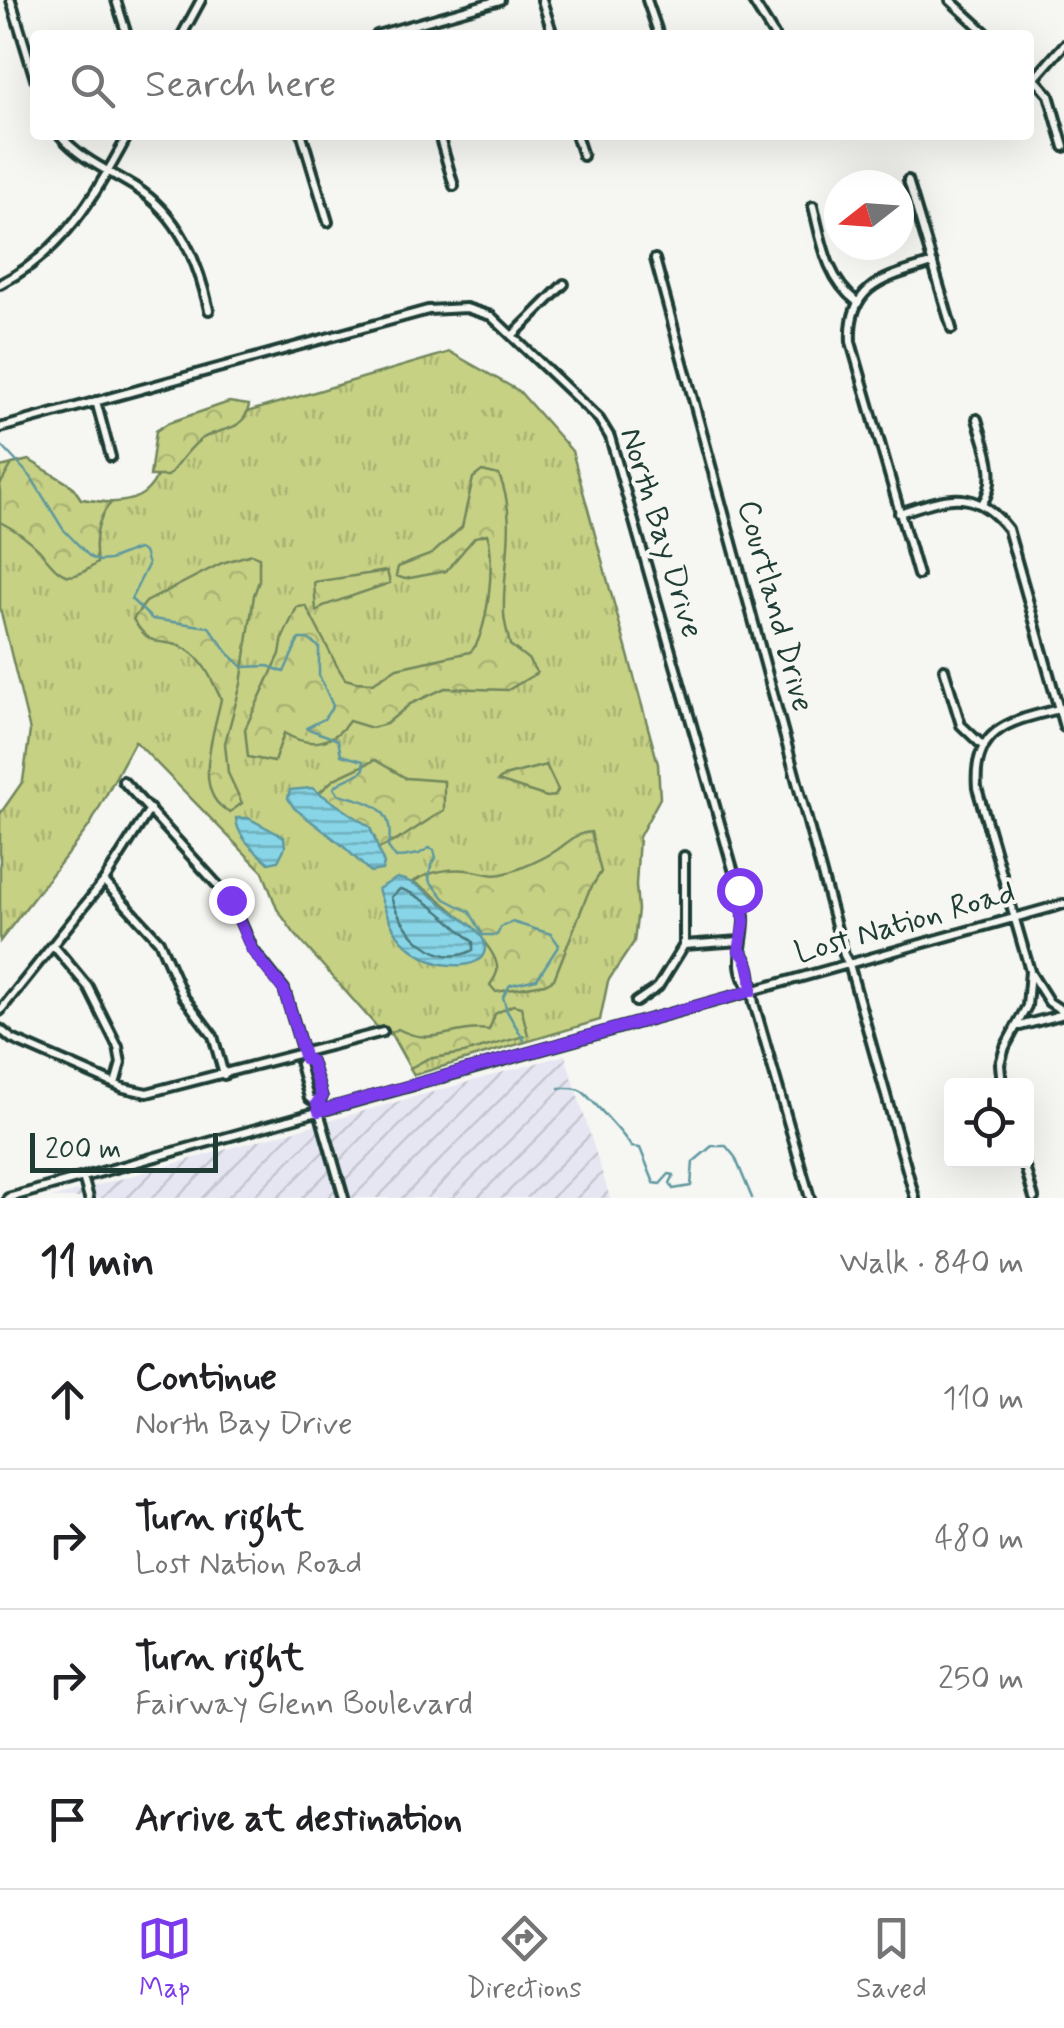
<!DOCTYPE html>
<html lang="en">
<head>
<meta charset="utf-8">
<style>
	:root { --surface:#fff; --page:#f2f2f2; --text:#202124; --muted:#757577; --line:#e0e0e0; --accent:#7c3aed }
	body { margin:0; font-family:Mynerve,sans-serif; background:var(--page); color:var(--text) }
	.controls { position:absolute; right:30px; bottom:30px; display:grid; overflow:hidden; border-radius:10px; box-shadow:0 10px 40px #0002 }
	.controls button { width:90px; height:90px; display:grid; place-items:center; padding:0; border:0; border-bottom:2px solid var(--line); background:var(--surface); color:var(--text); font:50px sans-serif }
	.compass { position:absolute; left:824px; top:170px; width:90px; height:90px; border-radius:50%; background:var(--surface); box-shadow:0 10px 40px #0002; rotate:253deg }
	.scale { position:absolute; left:30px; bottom:25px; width:188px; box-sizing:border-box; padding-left:10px; border:5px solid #1f3d34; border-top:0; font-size:28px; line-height:35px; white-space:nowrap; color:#1f3d34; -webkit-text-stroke:8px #f6f6f2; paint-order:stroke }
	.stop { position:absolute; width:30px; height:30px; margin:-22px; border:8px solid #7c3aed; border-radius:50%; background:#fff }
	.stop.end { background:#7c3aed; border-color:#fff; box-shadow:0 2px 10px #0008 }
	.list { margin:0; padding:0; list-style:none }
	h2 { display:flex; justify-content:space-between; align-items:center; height:130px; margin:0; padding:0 40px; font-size:42px }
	h2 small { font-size:32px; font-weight:400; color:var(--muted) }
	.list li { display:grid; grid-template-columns:65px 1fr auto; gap:30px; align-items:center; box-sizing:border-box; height:140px; padding:0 40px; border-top:2px solid var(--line) }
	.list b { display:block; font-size:38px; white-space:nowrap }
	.list p { margin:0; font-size:32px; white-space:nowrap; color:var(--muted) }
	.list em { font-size:32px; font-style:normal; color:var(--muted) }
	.icon { flex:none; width:55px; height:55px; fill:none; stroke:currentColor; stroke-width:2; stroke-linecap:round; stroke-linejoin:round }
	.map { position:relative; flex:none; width:1064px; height:1198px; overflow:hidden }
	.search { position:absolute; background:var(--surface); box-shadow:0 10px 40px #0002; left:30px; right:30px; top:30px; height:110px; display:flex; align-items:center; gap:25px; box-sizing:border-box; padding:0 35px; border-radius:10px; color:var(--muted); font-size:38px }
	.sheet { height:690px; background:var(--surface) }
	nav { display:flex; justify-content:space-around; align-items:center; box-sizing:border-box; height:140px; border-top:2px solid var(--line); background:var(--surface); font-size:28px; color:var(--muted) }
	nav a { display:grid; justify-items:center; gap:5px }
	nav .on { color:var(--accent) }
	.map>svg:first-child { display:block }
</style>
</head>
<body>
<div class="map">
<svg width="1064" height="1198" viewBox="0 0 1064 1198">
	<defs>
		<pattern id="industrial-furrows" width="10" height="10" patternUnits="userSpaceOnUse" patternTransform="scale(2.5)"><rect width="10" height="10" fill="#e6e6f2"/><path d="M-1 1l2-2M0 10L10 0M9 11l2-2" fill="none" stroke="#c5c6d0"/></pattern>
		<pattern id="grass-tufts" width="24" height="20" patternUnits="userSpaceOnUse" patternTransform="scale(2.5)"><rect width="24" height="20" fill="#c6d184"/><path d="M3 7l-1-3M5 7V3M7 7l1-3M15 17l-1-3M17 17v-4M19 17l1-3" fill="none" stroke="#aab473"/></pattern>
		<pattern id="forest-crowns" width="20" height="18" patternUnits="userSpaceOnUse" patternTransform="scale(2.5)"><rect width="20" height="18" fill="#c6d184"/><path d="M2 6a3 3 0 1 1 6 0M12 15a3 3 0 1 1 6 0" fill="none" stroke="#aab473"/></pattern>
		<pattern id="water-rules" width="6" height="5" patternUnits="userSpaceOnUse" patternTransform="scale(2.5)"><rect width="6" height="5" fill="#88d5e7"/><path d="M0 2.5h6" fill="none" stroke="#6faebc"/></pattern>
	</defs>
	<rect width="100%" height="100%" fill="#f6f6f2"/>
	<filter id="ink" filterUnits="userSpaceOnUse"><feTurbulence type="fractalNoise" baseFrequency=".01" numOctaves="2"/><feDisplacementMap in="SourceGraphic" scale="20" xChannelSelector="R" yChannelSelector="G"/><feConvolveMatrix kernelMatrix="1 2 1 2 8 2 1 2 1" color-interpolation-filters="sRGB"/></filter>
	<g filter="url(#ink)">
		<path fill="url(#industrial-furrows)" d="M565,1055L610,1198H52Z"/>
		<path fill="url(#grass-tufts)" stroke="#72875c" stroke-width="2.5" d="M450,352L519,391L572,451L658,764L660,798L639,837L636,885L638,910L634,942L608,981L600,1020L414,1075L387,1027L378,1028L294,933L277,909L263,872L135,741L90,825L0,941V814L23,781L30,731L0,608V467L29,460L72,486L81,499C143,510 158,493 169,435Z"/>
		<path fill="url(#forest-crowns)" stroke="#72875c" stroke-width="2.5" d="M229,402L249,405C244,434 220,426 200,440C188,449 178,465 168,476H150L156,431L168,423Z
			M29,460L72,486L81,499L111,503C96,519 94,542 97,563C65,588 59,572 39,550C28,539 14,529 0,522V485L12,464Z
			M482,471L499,475C519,522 502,566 504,613C504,623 508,634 510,645L528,659L537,673L508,690L445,688L410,704L386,724L372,728L349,721C332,745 309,748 284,733L274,762L248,757L245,729L280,654L283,637L297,607L306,606L337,666L345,679L356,682L373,683L397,668L470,652C488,639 496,555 487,534L475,537L446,571L405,579L396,576L398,567L432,554L462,527L473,478Z
			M252,554L259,557V581L254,595L241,684L225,743L228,773L242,803L230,812C190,795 215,730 221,699C212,680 204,660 186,649C164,636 153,653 133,619L146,602L222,563Z
			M387,571L390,583L323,606L316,612L314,582Z
			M375,760L406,778L444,781V810L401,838L376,850L375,838L318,794L334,779Z
			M546,765L558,790L555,796L547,797L498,781L504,776Z
			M591,832L601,872L588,893L554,979L545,984L496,992L490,985C492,982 497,974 497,971C501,946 434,892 413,882C429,871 455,867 474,871C486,873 493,877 506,873C521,869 543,859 557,850C569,842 576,833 591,832Z
			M513,1005L521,1007L528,1035L464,1053L427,1059L410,1068L391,1033L398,1029C433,1048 455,1025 489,1030L495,1014Z"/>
		<path fill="url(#water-rules)" stroke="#5e989f" stroke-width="2.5" d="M312,788L370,827L384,864L382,870L370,872L342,845L294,808L288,798L290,790Z
			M236,818H248L284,837L285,847L278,861L269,863C255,850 237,838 236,818Z
			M397,878C419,882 431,897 449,909C460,917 486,932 485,948C484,970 445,967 432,961C424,958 412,950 406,944C391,931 384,907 378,889Z"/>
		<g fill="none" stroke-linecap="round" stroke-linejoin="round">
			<path stroke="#497a7c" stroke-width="2.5" d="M400,889C422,894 456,926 473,942V950C436,970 401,930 391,897Z"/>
			<path stroke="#5e989f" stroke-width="2.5" d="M0,444L31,477L63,529L90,557L99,561L109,560L138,549L144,552L148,565L131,599L152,619L209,627L229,654L243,667L268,666L284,672L299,639H308L319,647V675L333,706L324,719L306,728L338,740L341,755L363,761L364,769C355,779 342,778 334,788L338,794C371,802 397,808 388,847L396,858L419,854L429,848L434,850L436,858L431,865L429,880L445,899L470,912L483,935H497L501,927L512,922L551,934L559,945L537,979L510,985L503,997L507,1011L524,1040
				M559,1088C568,1088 576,1087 583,1092C590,1098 629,1140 631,1147L640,1148L654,1183L660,1184L669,1174L674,1175L670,1183L673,1189L691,1186L693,1162L712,1146H726L735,1157L752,1198"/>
			<g stroke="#1f3d34" stroke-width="14">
				<path id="minor" d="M11,0L35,79
					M116,0L127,35
					M542,0L553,35
					M647,0L659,35
					M752,0L774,35
					M950,0L988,35
					M182,35L201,0
					M377,35L500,0
					M1029,72L1049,95L1064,147
					M1035,78L1064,45
					M60,135C81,160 108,170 135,187C179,215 198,261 209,310
					M302,135L328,222
					M439,135L454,186
					M576,135L583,156
					M908,180L952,329
					M813,206C822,242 826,278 857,302
					M655,259L844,955L849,964L915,1198
					M0,284C63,252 96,195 128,135
					M513,335L564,284
					M96,401L111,457
					M977,419C985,447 1000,477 982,504
					M0,428L428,310L466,308L491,316L599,419L610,437L739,890C741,900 745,912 744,922C743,948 732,969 751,991
					M899,513C946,498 974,485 1008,529L1064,727
					M918,575L851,342C848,283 886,278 933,263
					M944,669L961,725L984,747
					M123,781L231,900L253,950L284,989L305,1059L311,1061L322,1097L317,1103L309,1098L300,1064L305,1059
					M104,881L159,941L183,996L213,1036L224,1075
					M53,945L88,987L118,1047L121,1063L115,1084
					M684,945L740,941
					M740,951C753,964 750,985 754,1003L810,1198
					M1030,972L1049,1002L1064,1012
					M636,1002L658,987L684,945V856
					M0,1011L104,881L150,809
					M1020,1026L1064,1014
					M0,1029L12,1039L124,1088L147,1093L383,1032
					M1002,1086L1000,1064L1005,1047L1027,1006L1030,971L977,788C972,728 1011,721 1059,709
					M318,1108L344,1198
					M1023,1160L1034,1198
					M83,1177L89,1198
					M8,1198L1064,904"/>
			</g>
			<use href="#minor" stroke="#f6f6f2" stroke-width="6"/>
		</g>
	</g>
	<g fill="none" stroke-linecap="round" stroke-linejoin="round" filter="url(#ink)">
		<path stroke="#7c3aed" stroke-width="12" d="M231,900L252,950L284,990L305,1059L311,1061L322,1097L317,1103L319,1111L751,991C752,979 750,958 739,951L744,922L739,890"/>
	</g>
	<g text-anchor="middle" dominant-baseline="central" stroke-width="8" stroke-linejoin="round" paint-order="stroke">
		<g font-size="32" fill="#1f3d34" stroke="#f6f6f2">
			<text transform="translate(661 533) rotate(73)">North Bay Drive</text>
			<text transform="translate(775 606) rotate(75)">Courtland Drive</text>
			<text transform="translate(905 923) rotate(-16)">Lost Nation Road</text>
		</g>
	</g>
</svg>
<div class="controls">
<button><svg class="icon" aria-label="locate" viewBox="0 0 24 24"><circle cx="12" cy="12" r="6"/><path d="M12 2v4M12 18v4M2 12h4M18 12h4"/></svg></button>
</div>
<svg class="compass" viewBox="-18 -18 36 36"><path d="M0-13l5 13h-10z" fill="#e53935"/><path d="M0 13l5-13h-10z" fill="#757577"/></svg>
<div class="scale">200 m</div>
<div class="stop" style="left:739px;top:890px"></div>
<div class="stop end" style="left:231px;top:900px"></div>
<div class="search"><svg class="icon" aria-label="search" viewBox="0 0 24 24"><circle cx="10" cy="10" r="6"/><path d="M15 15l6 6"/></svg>Search here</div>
</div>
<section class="sheet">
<h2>11 min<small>Walk · 840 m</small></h2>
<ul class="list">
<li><svg class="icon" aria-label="ahead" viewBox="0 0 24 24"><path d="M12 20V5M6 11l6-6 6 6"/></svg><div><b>Continue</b><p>North Bay Drive</p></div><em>110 m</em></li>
<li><svg class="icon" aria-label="right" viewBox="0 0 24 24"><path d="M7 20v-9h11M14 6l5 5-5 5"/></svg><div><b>Turn right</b><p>Lost Nation Road</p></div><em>480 m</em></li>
<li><svg class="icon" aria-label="right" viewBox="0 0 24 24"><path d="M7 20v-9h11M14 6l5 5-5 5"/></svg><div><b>Turn right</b><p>Fairway Glenn Boulevard</p></div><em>250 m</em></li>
<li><svg class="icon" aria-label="arrive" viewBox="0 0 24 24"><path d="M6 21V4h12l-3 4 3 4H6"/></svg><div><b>Arrive at destination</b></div></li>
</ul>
</section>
<nav>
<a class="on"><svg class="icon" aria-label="map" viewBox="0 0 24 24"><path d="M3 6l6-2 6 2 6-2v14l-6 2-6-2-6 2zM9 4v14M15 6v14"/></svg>Map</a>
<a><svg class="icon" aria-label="directions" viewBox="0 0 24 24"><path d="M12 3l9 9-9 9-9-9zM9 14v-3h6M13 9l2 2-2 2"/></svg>Directions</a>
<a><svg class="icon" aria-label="saved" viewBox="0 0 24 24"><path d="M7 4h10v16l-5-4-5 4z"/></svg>Saved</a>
</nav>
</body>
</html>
